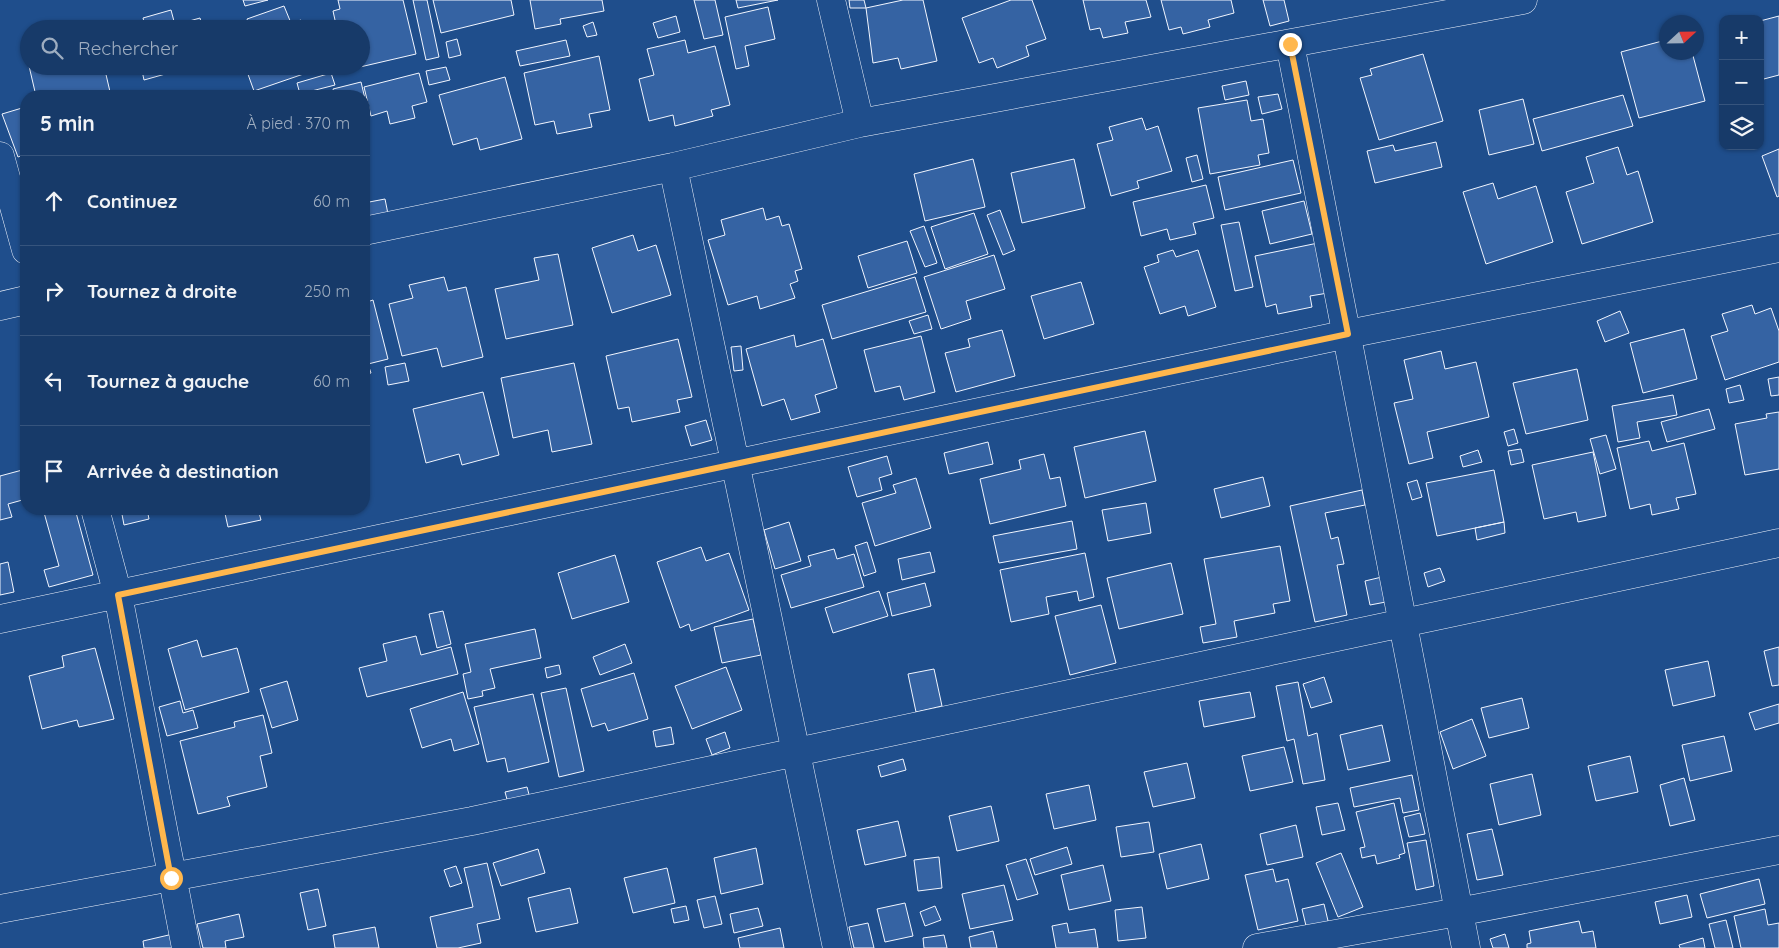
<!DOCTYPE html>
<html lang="fr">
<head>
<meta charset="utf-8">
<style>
	:root { --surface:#173a69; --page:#244571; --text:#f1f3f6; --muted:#9eadc0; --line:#36547d }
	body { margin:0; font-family:Quicksand,sans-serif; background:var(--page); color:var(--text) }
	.controls { position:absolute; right:15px; top:15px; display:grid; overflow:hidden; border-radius:10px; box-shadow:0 1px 4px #0004 }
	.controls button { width:45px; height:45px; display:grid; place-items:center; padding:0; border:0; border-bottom:1px solid var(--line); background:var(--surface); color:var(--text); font:25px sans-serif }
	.compass { position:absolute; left:1659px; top:15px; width:45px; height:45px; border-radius:50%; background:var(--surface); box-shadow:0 1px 4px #0004; rotate:68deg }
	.stop { position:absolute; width:15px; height:15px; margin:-11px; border:4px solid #ffb74d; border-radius:50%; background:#fff }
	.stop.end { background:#ffb74d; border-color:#fff; box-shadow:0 1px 5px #0008 }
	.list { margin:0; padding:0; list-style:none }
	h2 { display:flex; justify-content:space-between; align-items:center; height:65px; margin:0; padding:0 20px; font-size:21px }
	h2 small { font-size:16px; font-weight:400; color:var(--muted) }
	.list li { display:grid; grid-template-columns:32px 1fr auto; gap:15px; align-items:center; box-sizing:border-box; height:90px; padding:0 20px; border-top:1px solid var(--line) }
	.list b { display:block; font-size:19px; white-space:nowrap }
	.list em { font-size:16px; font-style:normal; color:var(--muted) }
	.icon { flex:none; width:28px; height:28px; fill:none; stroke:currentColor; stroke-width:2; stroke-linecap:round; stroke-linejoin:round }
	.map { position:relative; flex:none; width:1779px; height:948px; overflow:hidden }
	.search { position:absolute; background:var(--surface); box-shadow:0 1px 4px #0004; left:20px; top:20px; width:350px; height:55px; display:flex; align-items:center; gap:12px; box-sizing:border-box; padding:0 18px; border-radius:28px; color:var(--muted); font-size:19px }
	.panel { position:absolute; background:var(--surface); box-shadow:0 1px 4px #0004; left:20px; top:90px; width:350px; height:425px; border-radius:20px }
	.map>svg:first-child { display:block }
</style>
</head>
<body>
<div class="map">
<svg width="1779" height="948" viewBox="0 0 1779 948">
	<rect width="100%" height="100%" fill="#1f4e8c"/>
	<path fill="#3563a3" stroke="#f2f6ff" d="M243,0H268L245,6Z
		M338,0H403L416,54L347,70L346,66H361V29H337L333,11L340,9Z
		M413,0H427L439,57L426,60Z
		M433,0H511L514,15L441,33Z
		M530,0H602L604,11L560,19L561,24L535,29Z
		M694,0H715L723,35L704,39Z
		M736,0H778L738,8Z
		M849,0H864L866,8H850Z
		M903,0H923L937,61L901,69L898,58L873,63L866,8Z
		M1011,0H1032L1046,39L1026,46L1029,56L997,68L993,58L979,63L962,18Z
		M1083,0H1146L1151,17L1125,22L1128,33L1103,38L1100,28L1090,30Z
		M1161,0H1231L1234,13L1208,20L1210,27L1183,34L1181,27L1169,30Z
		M1263,0H1284L1289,21L1270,26Z
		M284,6L291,23L301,20L304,29H250L247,19Z
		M768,7L775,39L745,46L749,66L736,69L725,17Z
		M171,10L175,25L200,18L203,29H146L143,18Z
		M676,16L680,32L658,38L653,23Z
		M1779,16V75L1760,80V21Z
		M593,22L597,35L587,37L583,26Z
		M457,39L461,55L449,58L446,42Z
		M566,40L570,56L520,66L516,51Z
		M685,40L688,53L715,46L730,105L711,110L713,116L675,126L673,115L649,121L639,79L654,75L647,49Z
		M1666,40V52H1692L1705,101L1639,118L1621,52Z
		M1423,54L1443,121L1379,140L1360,78L1372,75L1370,69Z
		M599,56L610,110L589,114L592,127L557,134L554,121L535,125L524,73Z
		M29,66H104L111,96H36Z
		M141,66H194L144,80Z
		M245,66H317L318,69L254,91Z
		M446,67L450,80L429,85L426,71Z
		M331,73L335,85L300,94L297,83Z
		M419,73L427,102L412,106L415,118L390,124L387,111L371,116L364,87Z
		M505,77L522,139L480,150L477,138L453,145L439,95Z
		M1246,81L1249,95L1225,100L1222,86Z
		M361,82L367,107L364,108V96H335L333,89Z
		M1278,94L1282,109L1262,114L1258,97Z
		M1623,95L1633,126L1542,151L1533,119Z
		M1523,99L1534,144L1489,155L1479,110Z
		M1247,100L1251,121L1263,119L1269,153L1258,155L1260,165L1210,174L1198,108Z
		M22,108L26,119V154L18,157L2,114Z
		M1142,118L1146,130L1158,126L1172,171L1137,181L1139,188L1111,196L1097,144L1113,140L1109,127Z
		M1436,142L1442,167L1375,183L1367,151L1393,145L1395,151Z
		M1618,147L1627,175L1638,171L1653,222L1582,244L1566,192L1594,183L1586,157Z
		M1779,149V196L1777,197L1762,156Z
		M1197,155L1203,179L1192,182L1186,158Z
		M973,159L985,207L925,221L914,174Z
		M1074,159L1085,208L1022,223L1011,173Z
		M1293,160L1301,193L1225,210L1218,177Z
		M1493,183L1498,199L1536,186L1553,242L1486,264L1463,192Z
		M1206,185L1214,218L1193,223L1196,234L1170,240L1167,229L1141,236L1133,202Z
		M385,199L388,214L364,218V203Z
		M1304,201L1312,234L1270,244L1262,211Z
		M763,208L766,220L779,216L782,226L789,224L802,269L795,271L798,281L790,284L795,298L760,309L757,296L728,305L708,240L725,235L721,220Z
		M1000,210L1015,250L1003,255L987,215Z
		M974,213L988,254L945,269L931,227Z
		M1239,222L1253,287L1235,291L1221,225Z
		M924,226L937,263L925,267L910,231Z
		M633,235L638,251L656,245L671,295L612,313L592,248Z
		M907,241L917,273L868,288L858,256Z
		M1318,243L1328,293L1310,296L1312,307L1278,314L1276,304L1266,307L1255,256Z
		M1173,250L1176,257L1198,250L1216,307L1188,316L1185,306L1160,314L1144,267L1159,262L1157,255Z
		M558,254L573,325L506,339L495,289L539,280L534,258Z
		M994,255L1005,289L966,301L971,319L941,329L924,277Z
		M444,277L448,291L466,287L483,357L442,367L437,348L402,356L389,304L413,298L409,285Z
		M915,277L926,312L832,339L822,305Z
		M1081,282L1094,324L1044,339L1031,296Z
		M373,300L388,359L368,364L371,373L364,375V303Z
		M1752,305L1755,314L1771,308L1779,331V362L1725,380L1711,336L1728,331L1722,314Z
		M1620,311L1629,333L1605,342L1597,321Z
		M928,315L932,329L914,334L909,321Z
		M1684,329L1697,379L1643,393L1630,343Z
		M1002,330L1015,376L956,392L945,353L970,347L968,339Z
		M794,335L796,347L823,339L837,388L815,395L820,412L791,420L784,399L762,406L746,349Z
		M921,336L935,392L904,400L900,386L875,392L864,350Z
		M678,339L692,397L677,400L680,412L632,422L629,407L618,409L606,356Z
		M741,346L743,370L734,371L731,347Z
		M1441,351L1445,369L1476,362L1489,417L1427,432L1433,458L1409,464L1394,403L1413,399L1404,360Z
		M405,363L409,381L388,385L385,367Z
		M574,363L592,444L552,452L548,430L513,438L501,378Z
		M1577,369L1588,420L1526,434L1513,383Z
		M1779,377V395L1771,396L1768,379Z
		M1740,385L1744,400L1729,403L1726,389Z
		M483,392L499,455L462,465L459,454L426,463L413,409Z
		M1673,395L1677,415L1637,422L1640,438L1618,442L1612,406Z
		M1709,409L1715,429L1667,442L1661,422Z
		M1779,412V469L1745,475L1735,424L1767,418L1766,414Z
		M706,420L712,440L691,446L685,426Z
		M1514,429L1518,443L1508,446L1504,432Z
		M1145,431L1156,481L1085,498L1074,447Z
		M1606,435L1616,469L1600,474L1590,439Z
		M1649,441L1652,451L1684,443L1696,494L1676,498L1679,509L1652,515L1650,504L1630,509L1617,448Z
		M988,442L993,464L949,474L944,453Z
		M1521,449L1524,462L1511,465L1508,451Z
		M1478,450L1482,462L1463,467L1460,456Z
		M1593,452L1606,516L1578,522L1576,512L1544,519L1532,465Z
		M1044,454L1050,479L1060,477L1066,506L990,524L980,479L1021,469L1019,460Z
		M887,456L892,474L879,478L882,490L857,497L848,467Z
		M26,469V499L8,504L12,517L0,520V476Z
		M1494,470L1504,522L1437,536L1426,483Z
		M1263,477L1270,506L1221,518L1214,489Z
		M916,478L931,528L875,546L862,503L896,493L893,485Z
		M1417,480L1422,497L1412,500L1407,483Z
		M1362,490L1365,505L1325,513L1331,539L1338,537L1344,564L1337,565L1347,615L1315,622L1290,506Z
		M1146,503L1151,533L1108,541L1102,510Z
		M43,509H75L93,575L49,587L44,570L59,566Z
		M121,509H147L149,519L124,525Z
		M224,509H258L261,520L228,527Z
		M1072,521L1077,549L999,563L993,536Z
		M789,522L801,561L775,569L764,530Z
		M1504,522L1505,533L1477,540L1475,528Z
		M867,542L876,572L864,576L855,546Z
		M1280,546L1290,601L1273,604L1275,613L1234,621L1237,637L1203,643L1200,627L1216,624L1204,559Z
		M701,547L706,561L729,553L749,610L691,631L689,624L680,628L657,562Z
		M834,549L837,559L854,554L864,587L791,608L781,575L811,566L808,556Z
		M930,552L935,572L902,580L898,559Z
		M1085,553L1094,597L1079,601L1077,591L1046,597L1049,614L1011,622L1000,570Z
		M615,555L629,602L572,619L558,573Z
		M8,562L14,592L0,595V564Z
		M1171,563L1183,614L1119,629L1107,578Z
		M1440,568L1445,581L1428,587L1424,573Z
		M1386,576L1391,601L1370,605L1365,581Z
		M925,583L931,606L892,616L887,593Z
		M879,591L888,616L833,633L825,608Z
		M1101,605L1116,663L1070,675L1055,616Z
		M443,611L451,644L437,648L429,614Z
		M753,619L761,655L722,663L714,627Z
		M535,629L541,658L490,669L495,688L482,691L483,696L468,699L463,674L471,672L465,644Z
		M416,636L421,655L451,647L458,674L367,697L359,668L387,661L383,644Z
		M197,640L202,657L237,648L249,692L185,710L168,649Z
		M625,644L632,663L600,675L593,657Z
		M1779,647V685L1772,686L1764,651Z
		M95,648L114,719L79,727L77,720L42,729L29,676L64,667L62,656Z
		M1708,661L1715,696L1673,706L1665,670Z
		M559,665L561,674L547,678L545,668Z
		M726,667L742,710L692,729L675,686Z
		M934,669L942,706L916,712L908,674Z
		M634,673L648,719L608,731L605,723L592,727L581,689Z
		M1324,677L1332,702L1311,708L1303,684Z
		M287,681L298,720L272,728L260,689Z
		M1298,682L1308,736L1317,733L1325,780L1303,784L1294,739L1287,741L1276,686Z
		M566,688L584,771L559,777L541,693Z
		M463,692L479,744L454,751L451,739L422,748L410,709Z
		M1250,692L1255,717L1204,727L1199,701Z
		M533,694L549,762L508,772L505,758L487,762L474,707Z
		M1522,698L1529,728L1489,738L1481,708Z
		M180,701L183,713L193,710L198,728L167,736L159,707Z
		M1779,704V723L1755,730L1749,713Z
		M263,715L272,753L260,756L267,787L227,797L230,806L198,814L180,741L235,727L234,722Z
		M1472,719L1486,756L1453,769L1440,732Z
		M1382,725L1390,761L1348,770L1340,735Z
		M671,727L674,744L656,747L653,731Z
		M725,732L730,748L712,755L706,739Z
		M1724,736L1732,771L1690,781L1682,745Z
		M1284,747L1293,782L1250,791L1242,756Z
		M1630,756L1638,792L1596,801L1588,766Z
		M903,759L906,770L881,777L878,766Z
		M1187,763L1195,798L1153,807L1144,772Z
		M1532,774L1541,815L1499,825L1490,784Z
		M1412,775L1419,810L1403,813L1400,798L1354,807L1350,788Z
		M1684,778L1695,820L1670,826L1660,785Z
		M1089,785L1096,820L1054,829L1046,794Z
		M527,787L530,798L508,803L505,792Z
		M1338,803L1345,830L1322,835L1316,807Z
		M1394,803L1405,853L1399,855L1400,858L1377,864L1375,855L1362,858L1360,848L1365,847L1356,812Z
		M991,806L999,841L957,851L949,816Z
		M1420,813L1425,834L1409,837L1404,817Z
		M898,821L906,856L865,865L857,830Z
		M1149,822L1154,852L1121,857L1116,827Z
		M1296,825L1303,857L1267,865L1260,834Z
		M1492,829L1503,875L1477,880L1467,834Z
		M1426,840L1434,886L1416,890L1407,843Z
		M1201,844L1209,879L1167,889L1159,854Z
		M1067,847L1072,864L1035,875L1030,859Z
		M756,848L763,884L721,894L714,858Z
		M538,849L545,873L501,886L493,863Z
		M1341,853L1363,907L1338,917L1316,863Z
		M939,857L942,888L918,891L914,860Z
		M1026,859L1038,894L1017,900L1006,865Z
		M487,863L500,919L477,924L481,943L458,948H437L430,917L473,907L464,868Z
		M1103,865L1111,901L1069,910L1061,875Z
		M456,866L462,883L450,887L444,870Z
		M667,868L675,903L633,913L624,878Z
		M1273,869L1276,882L1288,879L1298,921L1258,930L1245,875Z
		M1759,879L1765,904L1707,918L1700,894Z
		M1004,885L1013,920L970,929L962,894Z
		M570,888L578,923L536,932L528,898Z
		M318,889L326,926L308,930L300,893Z
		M1687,895L1692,917L1660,924L1655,902Z
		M715,896L722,924L704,928L697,900Z
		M905,903L913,936L885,942L877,909Z
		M1324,904L1329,925L1307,930L1302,909Z
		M686,906L689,920L674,923L671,909Z
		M935,906L941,920L925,926L920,912Z
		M1142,907L1146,938L1118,941L1115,910Z
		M758,908L763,926L734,933L730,914Z
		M1765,909L1768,925L1779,923V948H1741L1734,916Z
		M239,914L244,937L225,941L226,948H203L197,924Z
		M1726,920L1733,948H1715L1709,924Z
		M1579,921L1582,933L1593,931L1596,948H1527V944L1531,943L1529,931Z
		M868,923L874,948H854L849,927Z
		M1067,923L1069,933L1095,929L1098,948H1056L1052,926Z
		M375,927L379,948H335L333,935Z
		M780,928L784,948H740L738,938Z
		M993,931L997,948H971L969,937Z
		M173,934L176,948H144L143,941Z
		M1505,934L1509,948H1493L1490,939Z
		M944,935L947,948H924L923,938Z
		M1703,938L1705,948H1680L1679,945Z"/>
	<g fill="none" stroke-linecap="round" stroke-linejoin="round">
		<g stroke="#f2f6ff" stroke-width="29">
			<path id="minor" d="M831,0L860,123
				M1290,44L1466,948
				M0,156L26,250
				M673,167L837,948
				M364,231L673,167L860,123L1523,0
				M0,306L26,300
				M95,509L118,595L186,948
				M0,619L1348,334L1779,248
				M0,909L472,821L1779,543
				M1257,948L1458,912L1779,850"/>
		</g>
		<use href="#minor" stroke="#1f4e8c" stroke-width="28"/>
	</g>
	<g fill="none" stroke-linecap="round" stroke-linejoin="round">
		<path stroke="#ffb74d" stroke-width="6" d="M171,878L118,595L1348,334L1290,44"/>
	</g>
</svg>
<div class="controls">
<button>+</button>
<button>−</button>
<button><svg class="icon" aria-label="layers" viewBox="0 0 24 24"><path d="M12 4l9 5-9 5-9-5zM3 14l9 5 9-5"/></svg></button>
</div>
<svg class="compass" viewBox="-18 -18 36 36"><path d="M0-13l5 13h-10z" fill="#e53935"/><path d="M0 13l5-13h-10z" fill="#9eadc0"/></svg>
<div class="stop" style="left:171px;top:878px"></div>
<div class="stop end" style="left:1290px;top:44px"></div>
<div class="search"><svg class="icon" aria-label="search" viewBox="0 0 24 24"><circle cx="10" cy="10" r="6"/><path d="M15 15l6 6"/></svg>Rechercher</div>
<section class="panel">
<h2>5 min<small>À pied · 370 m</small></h2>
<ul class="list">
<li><svg class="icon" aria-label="ahead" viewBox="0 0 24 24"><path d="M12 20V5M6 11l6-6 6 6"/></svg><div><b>Continuez</b></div><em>60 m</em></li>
<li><svg class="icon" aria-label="right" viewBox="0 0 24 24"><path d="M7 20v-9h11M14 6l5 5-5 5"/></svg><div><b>Tournez à droite</b></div><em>250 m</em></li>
<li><svg class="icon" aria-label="left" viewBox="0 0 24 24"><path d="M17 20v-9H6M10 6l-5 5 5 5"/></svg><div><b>Tournez à gauche</b></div><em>60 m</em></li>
<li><svg class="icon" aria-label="arrive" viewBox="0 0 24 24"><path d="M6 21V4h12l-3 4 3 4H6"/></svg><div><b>Arrivée à destination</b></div></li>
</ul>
</section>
</div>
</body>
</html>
